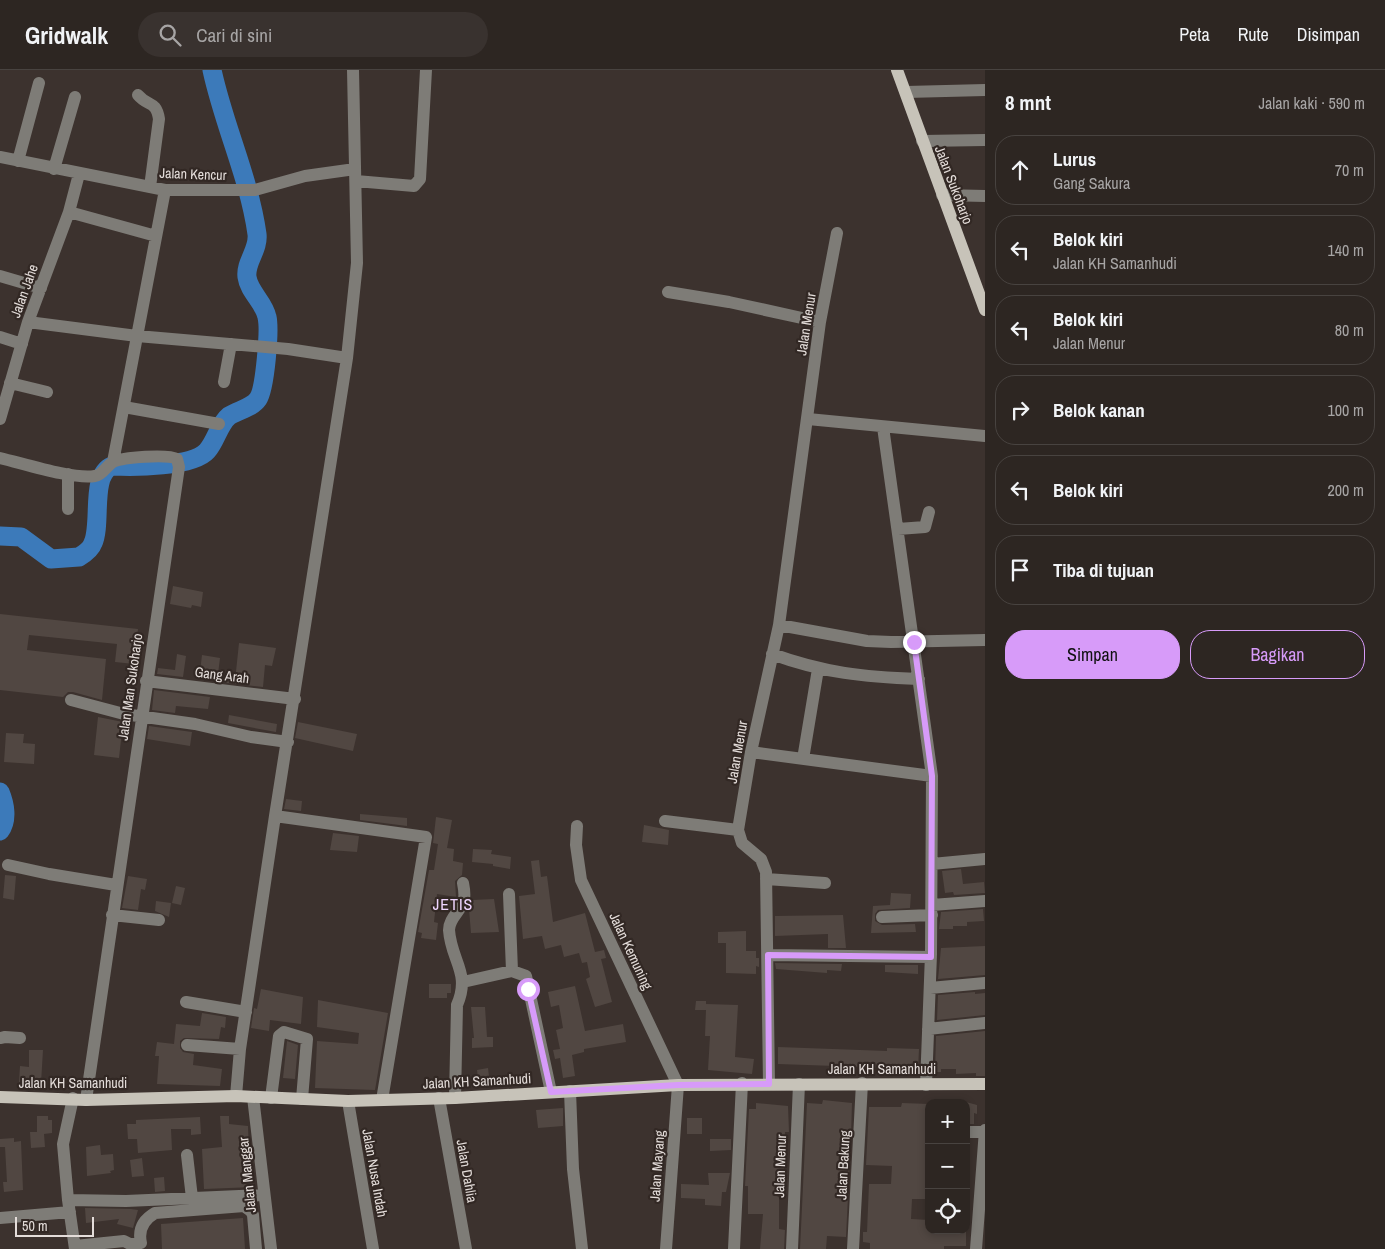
<!DOCTYPE html>
<html lang="id">
<head>
<meta charset="utf-8">
<style>
	:root { --surface:#2d2622; --page:#39322f; --text:#f1f3f6; --muted:#a7a5a5; --line:#484340; --accent:#d79bf9 }
	body { margin:0; font-family:"Archivo Narrow",sans-serif; background:var(--page); color:var(--text) }
	.controls { position:absolute; right:15px; bottom:15px; display:grid; overflow:hidden; border-radius:10px; box-shadow:0 2px 8px #0003 }
	.controls button { width:45px; height:45px; display:grid; place-items:center; padding:0; border:0; border-bottom:1px solid var(--line); background:var(--surface); color:var(--text); font:25px sans-serif }
	.scale { position:absolute; left:15px; bottom:12px; width:79px; box-sizing:border-box; padding-left:5px; border:2px solid #e4ddda; border-top:0; font-size:14px; line-height:18px; white-space:nowrap; color:#e4ddda; -webkit-text-stroke:4px #322824; paint-order:stroke }
	.stop { position:absolute; width:15px; height:15px; margin:-11px; border:4px solid #d79bf9; border-radius:50%; background:#fff }
	.stop.end { background:#d79bf9; border-color:#fff; box-shadow:0 1px 5px #0008 }
	.list { margin:0; padding:0; list-style:none }
	h2 { display:flex; justify-content:space-between; align-items:center; height:65px; margin:0; padding:0 20px; font-size:21px }
	h2 small { font-size:16px; font-weight:400; color:var(--muted) }
	.list li { display:grid; grid-template-columns:32px 1fr auto; gap:15px; align-items:center; box-sizing:border-box; height:70px; margin:0 10px 10px; padding:0 10px; border:1px solid var(--line); border-radius:20px }
	.list b { display:block; font-size:19px; white-space:nowrap }
	.list p { margin:0; font-size:16px; white-space:nowrap; color:var(--muted) }
	.list em { font-size:16px; font-style:normal; color:var(--muted) }
	.actions { display:flex; gap:10px; padding:15px 20px }
	.actions a { flex:1; padding:11px 0; border:1px solid var(--accent); border-radius:20px; text-align:center; font-size:18px; color:var(--accent) }
	.actions .main { background:var(--accent); color:#111 }
	.icon { flex:none; width:28px; height:28px; fill:none; stroke:currentColor; stroke-width:2; stroke-linecap:round; stroke-linejoin:round }
	.map { position:relative; flex:none; width:985px; height:1179px; overflow:hidden }
	header { display:flex; align-items:center; gap:30px; box-sizing:border-box; height:70px; padding:0 25px; background:var(--surface); border-bottom:1px solid var(--line) }
	header strong { font-size:24px }
	nav { display:flex; gap:28px; margin-inline-start:auto; font-size:18px }
	.search { width:350px; height:45px; background:var(--page); display:flex; align-items:center; gap:12px; box-sizing:border-box; padding:0 18px; border-radius:28px; color:var(--muted); font-size:19px }
	main { display:flex }
	aside { flex:1; background:var(--surface) }
	.map>svg:first-child { display:block }
</style>
</head>
<body>
<header>
<strong>Gridwalk</strong>
<div class="search"><svg class="icon" aria-label="search" viewBox="0 0 24 24"><circle cx="10" cy="10" r="6"/><path d="M15 15l6 6"/></svg>Cari di sini</div>
<nav><a>Peta</a><a>Rute</a><a>Disimpan</a></nav>
</header>
<main>
<div class="map">
<svg width="985" height="1179" viewBox="0 0 985 1179">
	<rect width="100%" height="100%" fill="#3c322e"/>
	<g fill="none" stroke-linecap="round" stroke-linejoin="round">
		<path stroke="#3c7aba" stroke-width="19" d="M0,466L21,467L51,489L79,487C84,484 91,479 93,473C102,453 90,405 112,396C134,397 193,397 207,381C216,371 219,354 229,346C238,340 252,338 258,329C265,319 270,260 267,247C264,232 249,222 247,207C245,192 259,180 257,164C249,107 224,56 212,0
			M0,722C5,734 8,750 0,761"/>
	</g>
	<path fill="#514742" d="M173,516L203,522L201,537L192,535L191,538L170,534Z
		M0,544L138,559L134,594L115,592L117,574L29,565L27,580L106,589L102,630L73,622H68L63,627L0,620Z
		M239,573L276,578L272,596L265,595L263,617L219,612L220,609L235,611Z
		M177,584L186,586L183,607L157,604L158,598L175,600Z
		M202,585L220,588L218,604L200,602Z
		M154,620L210,627L208,639L176,636L175,643L152,640Z
		M229,645L277,654L276,662L228,653Z
		M98,647L123,652L119,688L94,685Z
		M298,652L357,664L353,681L295,668Z
		M149,656L192,662L190,676L147,669Z
		M6,663L24,664L23,673L35,674L34,694L4,692Z
		M286,729L302,731L301,741L284,739Z
		M360,744L407,748V756L360,750Z
		M436,747L452,750L447,778L454,779L453,791L463,793L462,805L455,811L456,827L437,824L434,852L438,853L436,870L421,868L422,863L418,862L429,800H434L438,774L433,773Z
		M644,755L669,760L668,775L642,772Z
		M333,763L359,766L357,782L330,780Z
		M473,779L492,780L491,784L511,787L510,799L493,796V794L472,792Z
		M539,790L541,807L547,806L553,852L585,843L595,882L604,880L606,888L601,889L612,932L595,937L586,909L590,907L587,892L582,893L579,883L564,887L561,875L545,879L542,866L523,869L519,826L535,824L531,791Z
		M961,799L963,814L984,812L985,823L954,825L953,822L945,823L942,801Z
		M5,805L16,806L14,830L3,828Z
		M128,806L147,809L145,820L141,819L138,840L122,838Z
		M176,816L185,818L181,835L172,833Z
		M891,823L911,824L910,838L878,840L875,844V851L882,855L915,854L916,862L871,863L873,836L890,835Z
		M494,829L499,862L471,863L469,839L472,830Z
		M156,831L171,833L169,847L155,841Z
		M983,839L984,851L967,852V856H953V859H939L941,842Z
		M843,845L846,878H828V864L775,866V846Z
		M746,861V881H756V888H759V897L756,896V904L726,903V873H718V862Z
		M985,876V905L938,909L941,878Z
		M775,893L842,894L841,901L827,900V903L776,899Z
		M885,895H918V904L885,902Z
		M429,914H451V923H447V928H429Z
		M575,916L585,961L623,954L626,972L584,979V982L572,985L575,1006L563,1008L560,988L555,989L553,980L560,979L556,960L563,958L559,935L551,937L548,922Z
		M261,919L303,927L301,954L270,950L269,961L251,958L254,938L257,939Z
		M975,922V924L985,923V945L937,950L938,925Z
		M318,930L388,943L375,1020L315,1018L317,971L358,974L359,963L317,957Z
		M696,931H706V938V934L738,935L735,987L754,989L752,1004L708,1000L710,966H705L706,940H695Z
		M471,937H485L487,967H493V977L472,978V968H474Z
		M202,943L226,947L225,958L221,957L219,969L184,968L180,971V978L183,982L194,984L193,995L222,999L220,1016L157,1014L159,986H155L157,972L174,974L176,954L200,956Z
		M985,961V1006H976V1003L956,1004V999H941V1002H935L936,966Z
		M287,971L298,975L295,1009L283,1008Z
		M778,977L887,981V978L919,979L918,1000H916V1006H909L892,1005L893,998L778,994Z
		M29,980H43L41,1013L19,1012L20,996L29,997Z
		M488,998L490,1015L479,1017L477,1000Z
		M823,1030L852,1033L851,1066L847,1065L846,1085H850L846,1167L827,1166L826,1179H800L807,1033L822,1034Z
		M966,1032L977,1035V1044L974,1043V1054H966Z
		M756,1033L788,1036L789,1062H785L784,1107L778,1106L777,1126L779,1127V1159L785,1160L784,1179H760L763,1144H748V1116H745L749,1039H756Z
		M902,1033L929,1034V1129H912L911,1149L929,1150V1160H966V1176H944V1179H870V1173L863,1172V1162H867L869,1114H891L892,1096L866,1095L869,1037H901Z
		M563,1038V1056L538,1058L536,1040Z
		M37,1046H48V1050H52V1063L44,1064L45,1077L31,1078L30,1062H37Z
		M220,1046H229V1054L248,1056L249,1084H251L253,1096L254,1117L204,1119L202,1079L222,1077Z
		M200,1047L201,1064L191,1065V1059H171L172,1080L138,1083L137,1069H128L127,1054H136V1050Z
		M687,1048H702V1064H687Z
		M14,1068V1072L21,1071L23,1120L4,1122L3,1112H7L5,1077H0V1069Z
		M710,1069H731V1080L710,1081Z
		M100,1075L101,1085L113,1084L114,1100L110,1101L111,1103L87,1106L86,1077Z
		M142,1088L144,1106L132,1107L130,1090Z
		M708,1103H730L726,1122H722L721,1136L705,1135V1129L681,1128V1114L709,1115Z
		M164,1107L165,1121L155,1122L154,1108Z
		M85,1138L131,1139L138,1140L133,1158L117,1154L119,1149L86,1153Z
		M243,1148L245,1179H162L161,1154Z"/>
	<g fill="none" stroke-linecap="round" stroke-linejoin="round">
		<path stroke="#7e7c77" stroke-width="12" d="M906,22L985,20
			M138,25C148,37 156,30 159,49L150,117
			M922,71L985,70
			M0,87L165,120H255L305,106L355,99
			M18,91L39,13
			M54,99L75,27
			M356,111L414,116L420,109L426,0
			M942,125L985,126
			M69,142L156,166
			M0,206L41,218
			M668,222L729,232L820,252
			M28,252L137,266L288,279L347,288
			M0,267L22,274
			M224,312L231,274
			M10,313L47,322
			M124,337L219,354
			M0,349L28,252L69,142L79,104
			M808,349L985,366
			M883,357L932,706L931,884L926,1015
			M0,388C22,393 74,410 95,406C103,405 106,396 113,392C123,387 168,384 177,389L179,397L86,1030
			M113,392L165,120
			M68,439V404
			M898,459L925,457L929,442
			M779,555L867,571L891,572L985,570
			M772,584C824,603 864,607 919,609
			M146,611L295,629
			M71,630L124,644L195,654L251,667L288,672
			M751,682L932,706
			M803,689L818,599
			M275,746L426,767L382,1030
			M665,751L738,760
			M577,756L576,775L581,810L678,1015L666,1179
			M932,794L985,789
			M8,795L49,804L116,815
			M766,809L825,813
			M509,824L512,901
			M932,835L985,831
			M112,845L159,850
			M882,847L932,845
			M768,885L931,887
			M463,912L512,901L526,906L551,1022
			M930,918L985,913
			M186,932L246,942
			M928,959L985,953
			M0,968L5,967L20,968
			M187,975L240,979
			M769,1014L766,802L761,789L742,773L738,760L751,682L779,555L820,252L837,163
			M570,1021L573,1099L582,1179
			M236,1026L240,979L275,746L347,288L357,193L353,0
			M253,1027L271,1179
			M73,1028L63,1074L68,1130L75,1179
			M271,1028L279,966L284,962L307,969L302,1029
			M439,1028L466,1179
			M455,1028L457,935C471,903 451,891 449,860C449,847 462,841 464,829C465,824 464,818 463,813
			M348,1031L373,1179
			M966,1062H985
			M187,1085L192,1128
			M68,1130L126,1131L263,1125
			M0,1148L70,1142
			M75,1176L124,1171L130,1174L141,1173C138,1160 143,1150 155,1143L244,1136L251,1141L253,1145L256,1179
			M734,1179L742,1013
			M792,1179L799,1014
			M853,1179L862,1013
			M976,1179L985,1060"/>
		<path stroke="#c7c3b9" stroke-width="12" d="M897,0L985,240
			M0,1027L86,1030L236,1026L348,1031L455,1028L678,1015L985,1014"/>
	</g>
	<g fill="none" stroke-linecap="round" stroke-linejoin="round">
		<path stroke="#d79bf9" stroke-width="6" d="M528,919L551,1022L678,1015L769,1014L768,885L931,887L932,706L914,572"/>
	</g>
	<g text-anchor="middle" dominant-baseline="central" stroke-width="4.5" stroke-linejoin="round" paint-order="stroke">
		<g font-size="14" fill="#e4ddda" stroke="#322824">
			<text transform="translate(193 104) rotate(2)">Jalan Kencur</text>
			<text transform="translate(954 115) rotate(69)">Jalan Sukoharjo</text>
			<text transform="translate(24 221) rotate(-70)">Jalan Jahe</text>
			<text transform="translate(806 254) rotate(-81)">Jalan Menur</text>
			<text transform="translate(222 605) rotate(7)">Gang Arah</text>
			<text transform="translate(130 617) rotate(-82)">Jalan Man Sukoharjo</text>
			<text transform="translate(737 682) rotate(-80)">Jalan Menur</text>
			<text transform="translate(631 881) rotate(65)">Jalan Kemuning</text>
			<text x="882" y="999">Jalan KH Samanhudi</text>
			<text transform="translate(477 1011) rotate(-3)">Jalan KH Samanhudi</text>
			<text x="73" y="1013">Jalan KH Samanhudi</text>
			<text transform="translate(843 1095) rotate(-87)">Jalan Bakung</text>
			<text transform="translate(657 1096) rotate(-86)">Jalan Mayang</text>
			<text transform="translate(780 1096) rotate(-88)">Jalan Menur</text>
			<text transform="translate(467 1101) rotate(80)">Jalan Dahlia</text>
			<text transform="translate(375 1103) rotate(80)">Jalan Nusa Indah</text>
			<text transform="translate(247 1105) rotate(-96)">Jalan Manggar</text>
		</g>
		<g font-size="16" letter-spacing="1" fill="#efd6ff" stroke="#322824">
			<text x="453" y="834">JETIS</text>
		</g>
	</g>
</svg>
<div class="controls">
<button>+</button>
<button>−</button>
<button><svg class="icon" aria-label="locate" viewBox="0 0 24 24"><circle cx="12" cy="12" r="6"/><path d="M12 2v4M12 18v4M2 12h4M18 12h4"/></svg></button>
</div>
<div class="scale">50 m</div>
<div class="stop" style="left:528px;top:919px"></div>
<div class="stop end" style="left:914px;top:572px"></div>
</div>
<aside>
<h2>8 mnt<small>Jalan kaki · 590 m</small></h2>
<ul class="list">
<li><svg class="icon" aria-label="ahead" viewBox="0 0 24 24"><path d="M12 20V5M6 11l6-6 6 6"/></svg><div><b>Lurus</b><p>Gang Sakura</p></div><em>70 m</em></li>
<li><svg class="icon" aria-label="left" viewBox="0 0 24 24"><path d="M17 20v-9H6M10 6l-5 5 5 5"/></svg><div><b>Belok kiri</b><p>Jalan KH Samanhudi</p></div><em>140 m</em></li>
<li><svg class="icon" aria-label="left" viewBox="0 0 24 24"><path d="M17 20v-9H6M10 6l-5 5 5 5"/></svg><div><b>Belok kiri</b><p>Jalan Menur</p></div><em>80 m</em></li>
<li><svg class="icon" aria-label="right" viewBox="0 0 24 24"><path d="M7 20v-9h11M14 6l5 5-5 5"/></svg><div><b>Belok kanan</b></div><em>100 m</em></li>
<li><svg class="icon" aria-label="left" viewBox="0 0 24 24"><path d="M17 20v-9H6M10 6l-5 5 5 5"/></svg><div><b>Belok kiri</b></div><em>200 m</em></li>
<li><svg class="icon" aria-label="arrive" viewBox="0 0 24 24"><path d="M6 21V4h12l-3 4 3 4H6"/></svg><div><b>Tiba di tujuan</b></div></li>
</ul>
<div class="actions"><a class="main">Simpan</a><a>Bagikan</a></div>
</aside>
</main>
</body>
</html>
